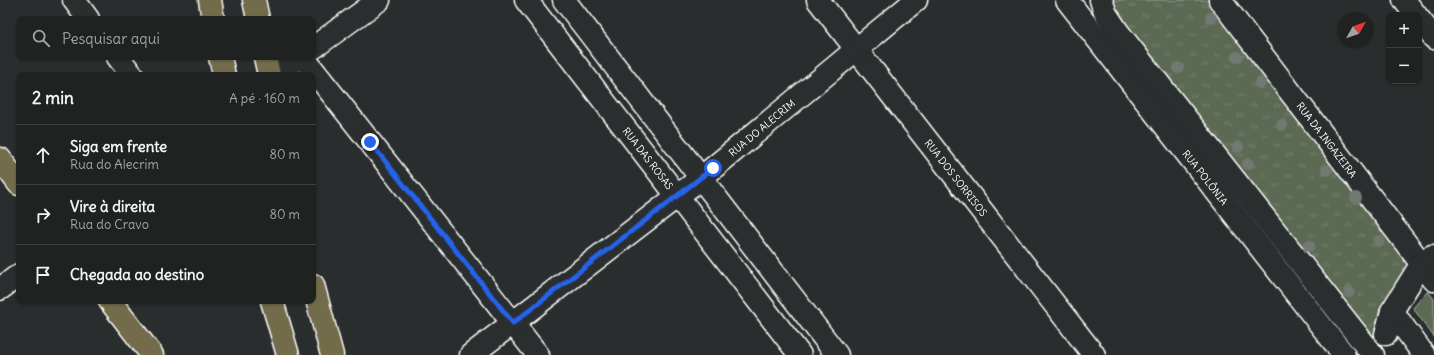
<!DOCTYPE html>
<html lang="pt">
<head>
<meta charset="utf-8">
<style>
	:root { --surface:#202222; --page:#282a2a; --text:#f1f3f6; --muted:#a2a4a5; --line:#3d3f40 }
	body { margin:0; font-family:Delius,sans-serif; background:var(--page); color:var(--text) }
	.controls { position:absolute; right:12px; top:12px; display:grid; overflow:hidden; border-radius:8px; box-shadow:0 1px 3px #0004 }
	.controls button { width:36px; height:36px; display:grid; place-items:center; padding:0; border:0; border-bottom:1px solid var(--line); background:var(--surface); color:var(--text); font:20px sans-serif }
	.compass { position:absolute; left:1338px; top:12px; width:36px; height:36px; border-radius:50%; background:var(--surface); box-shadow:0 1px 3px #0004; rotate:50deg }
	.stop { position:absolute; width:12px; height:12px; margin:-9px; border:3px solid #2563eb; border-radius:50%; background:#fff }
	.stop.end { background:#2563eb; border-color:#fff; box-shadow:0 1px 4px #0008 }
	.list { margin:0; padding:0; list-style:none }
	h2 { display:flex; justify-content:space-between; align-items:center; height:52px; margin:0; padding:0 16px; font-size:17px }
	h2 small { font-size:13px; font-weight:400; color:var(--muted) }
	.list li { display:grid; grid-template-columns:26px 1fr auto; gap:12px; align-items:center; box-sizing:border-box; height:60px; padding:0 16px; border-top:1px solid var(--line) }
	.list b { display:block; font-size:15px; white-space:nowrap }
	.list p { margin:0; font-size:13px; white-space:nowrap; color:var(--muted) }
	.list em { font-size:13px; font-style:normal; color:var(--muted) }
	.icon { flex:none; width:22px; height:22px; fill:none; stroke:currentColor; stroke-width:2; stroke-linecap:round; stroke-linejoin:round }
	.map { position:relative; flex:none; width:1434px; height:355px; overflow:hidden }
	.search { position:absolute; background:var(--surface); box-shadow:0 1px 3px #0004; left:16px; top:16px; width:300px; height:44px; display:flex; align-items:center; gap:10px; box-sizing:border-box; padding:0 14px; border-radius:8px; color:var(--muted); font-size:15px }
	.panel { position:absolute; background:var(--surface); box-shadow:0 1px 3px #0004; left:16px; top:72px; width:300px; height:232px; border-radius:8px }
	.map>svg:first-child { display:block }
</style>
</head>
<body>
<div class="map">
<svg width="1434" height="355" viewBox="0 0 1434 355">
	<defs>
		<pattern id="park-tufts" width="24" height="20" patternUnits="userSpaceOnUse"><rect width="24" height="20" fill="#5b6b53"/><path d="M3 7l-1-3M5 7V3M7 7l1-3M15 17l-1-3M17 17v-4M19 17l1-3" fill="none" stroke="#74816d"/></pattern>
	</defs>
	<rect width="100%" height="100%" fill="#2a2d2e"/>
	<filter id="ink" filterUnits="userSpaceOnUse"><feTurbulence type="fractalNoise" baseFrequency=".025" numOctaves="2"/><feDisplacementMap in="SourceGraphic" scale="8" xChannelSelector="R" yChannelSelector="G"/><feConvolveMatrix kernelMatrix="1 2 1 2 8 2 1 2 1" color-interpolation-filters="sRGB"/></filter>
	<g filter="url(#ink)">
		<path fill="#5b6b53" stroke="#adb5a9" d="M1428,291L1434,299V337L1413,308Z"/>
		<path fill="url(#park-tufts)" stroke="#adb5a9" d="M1102,0H1215L1413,263L1378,349Z"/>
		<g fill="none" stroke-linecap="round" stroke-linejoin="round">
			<g stroke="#fff" stroke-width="25">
				<g id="minor">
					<path d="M74,0L88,19"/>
					<path id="s1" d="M526,0L800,355"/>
					<path d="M564,0L837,355"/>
					<path id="s2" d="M818,0L1094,355"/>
					<path id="s3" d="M1067,0L1344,355"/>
					<path d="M1101,0L1106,14L1118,32L1373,355"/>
					<path id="s4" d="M1220,0L1434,280"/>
					<path d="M1404,0L1416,15"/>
					<path d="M1419,19L1434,38"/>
					<path d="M313,48L379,0"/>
					<path d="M118,57L132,75"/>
					<path d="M303,57L538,355"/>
					<path d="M273,75L301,57"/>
					<path d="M0,289L19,275"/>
					<path d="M1392,311L1424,355"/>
					<path d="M1386,334L1392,311L1422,263L1432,256"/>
					<path id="s5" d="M471,355L701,178L916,0"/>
				</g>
			</g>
			<g stroke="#fff" stroke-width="25">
				<path id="major" d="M210,0L213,19
					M254,0L258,19
					M220,57L224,75
					M265,57L269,75
					M0,159L19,184
					M313,285L332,355
					M110,301L152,355
					M272,301L288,355"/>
			</g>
			<use href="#minor" stroke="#2a2d2e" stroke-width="22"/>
			<use href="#major" stroke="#726c4b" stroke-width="22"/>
		</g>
		<g fill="#727872">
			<circle cx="1211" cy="18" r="6"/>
			<circle cx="1237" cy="57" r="6"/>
			<circle cx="1178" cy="68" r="6"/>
			<circle cx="1260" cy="83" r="6"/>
			<circle cx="1282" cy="125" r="6"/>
			<circle cx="1238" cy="147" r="6"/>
			<circle cx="1248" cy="164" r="6"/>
			<circle cx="1327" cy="170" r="6"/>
			<circle cx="1356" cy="198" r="6"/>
			<circle cx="1379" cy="241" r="6"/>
			<circle cx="1309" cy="246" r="6"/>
			<circle cx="1349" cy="292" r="6"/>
		</g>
	</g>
	<g fill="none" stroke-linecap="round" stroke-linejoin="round" filter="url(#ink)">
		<path stroke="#2563eb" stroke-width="5" d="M370,142L513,323L713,168"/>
	</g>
	<g text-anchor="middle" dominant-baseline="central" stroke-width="4" stroke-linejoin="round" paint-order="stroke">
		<g font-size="10" fill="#fff" stroke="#2a2d2e">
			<text stroke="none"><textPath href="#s5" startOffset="369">RUA DO ALECRIM</textPath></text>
			<text stroke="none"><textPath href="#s4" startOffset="176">RUA DA INGAZEIRA</textPath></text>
			<text stroke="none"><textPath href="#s1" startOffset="200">RUA DAS ROSAS</textPath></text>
			<text stroke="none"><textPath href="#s2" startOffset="225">RUA DOS SORRISOS</textPath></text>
			<text stroke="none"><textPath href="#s3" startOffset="225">RUA POLÔNIA</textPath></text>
		</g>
	</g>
</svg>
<div class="controls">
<button>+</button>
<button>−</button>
</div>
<svg class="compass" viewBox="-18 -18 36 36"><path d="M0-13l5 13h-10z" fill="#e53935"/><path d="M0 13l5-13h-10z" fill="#a2a4a5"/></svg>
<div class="stop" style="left:713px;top:168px"></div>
<div class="stop end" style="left:370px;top:142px"></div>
<div class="search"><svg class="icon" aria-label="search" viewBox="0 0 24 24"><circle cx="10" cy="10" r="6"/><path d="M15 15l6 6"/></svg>Pesquisar aqui</div>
<section class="panel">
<h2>2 min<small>A pé · 160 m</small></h2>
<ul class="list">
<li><svg class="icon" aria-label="ahead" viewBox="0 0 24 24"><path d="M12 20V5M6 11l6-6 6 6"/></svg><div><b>Siga em frente</b><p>Rua do Alecrim</p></div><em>80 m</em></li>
<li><svg class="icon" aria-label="right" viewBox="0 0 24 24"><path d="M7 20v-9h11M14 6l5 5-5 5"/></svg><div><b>Vire à direita</b><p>Rua do Cravo</p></div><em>80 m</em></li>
<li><svg class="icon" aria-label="arrive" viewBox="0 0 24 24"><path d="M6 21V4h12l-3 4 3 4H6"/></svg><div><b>Chegada ao destino</b></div></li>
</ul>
</section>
</div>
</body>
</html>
